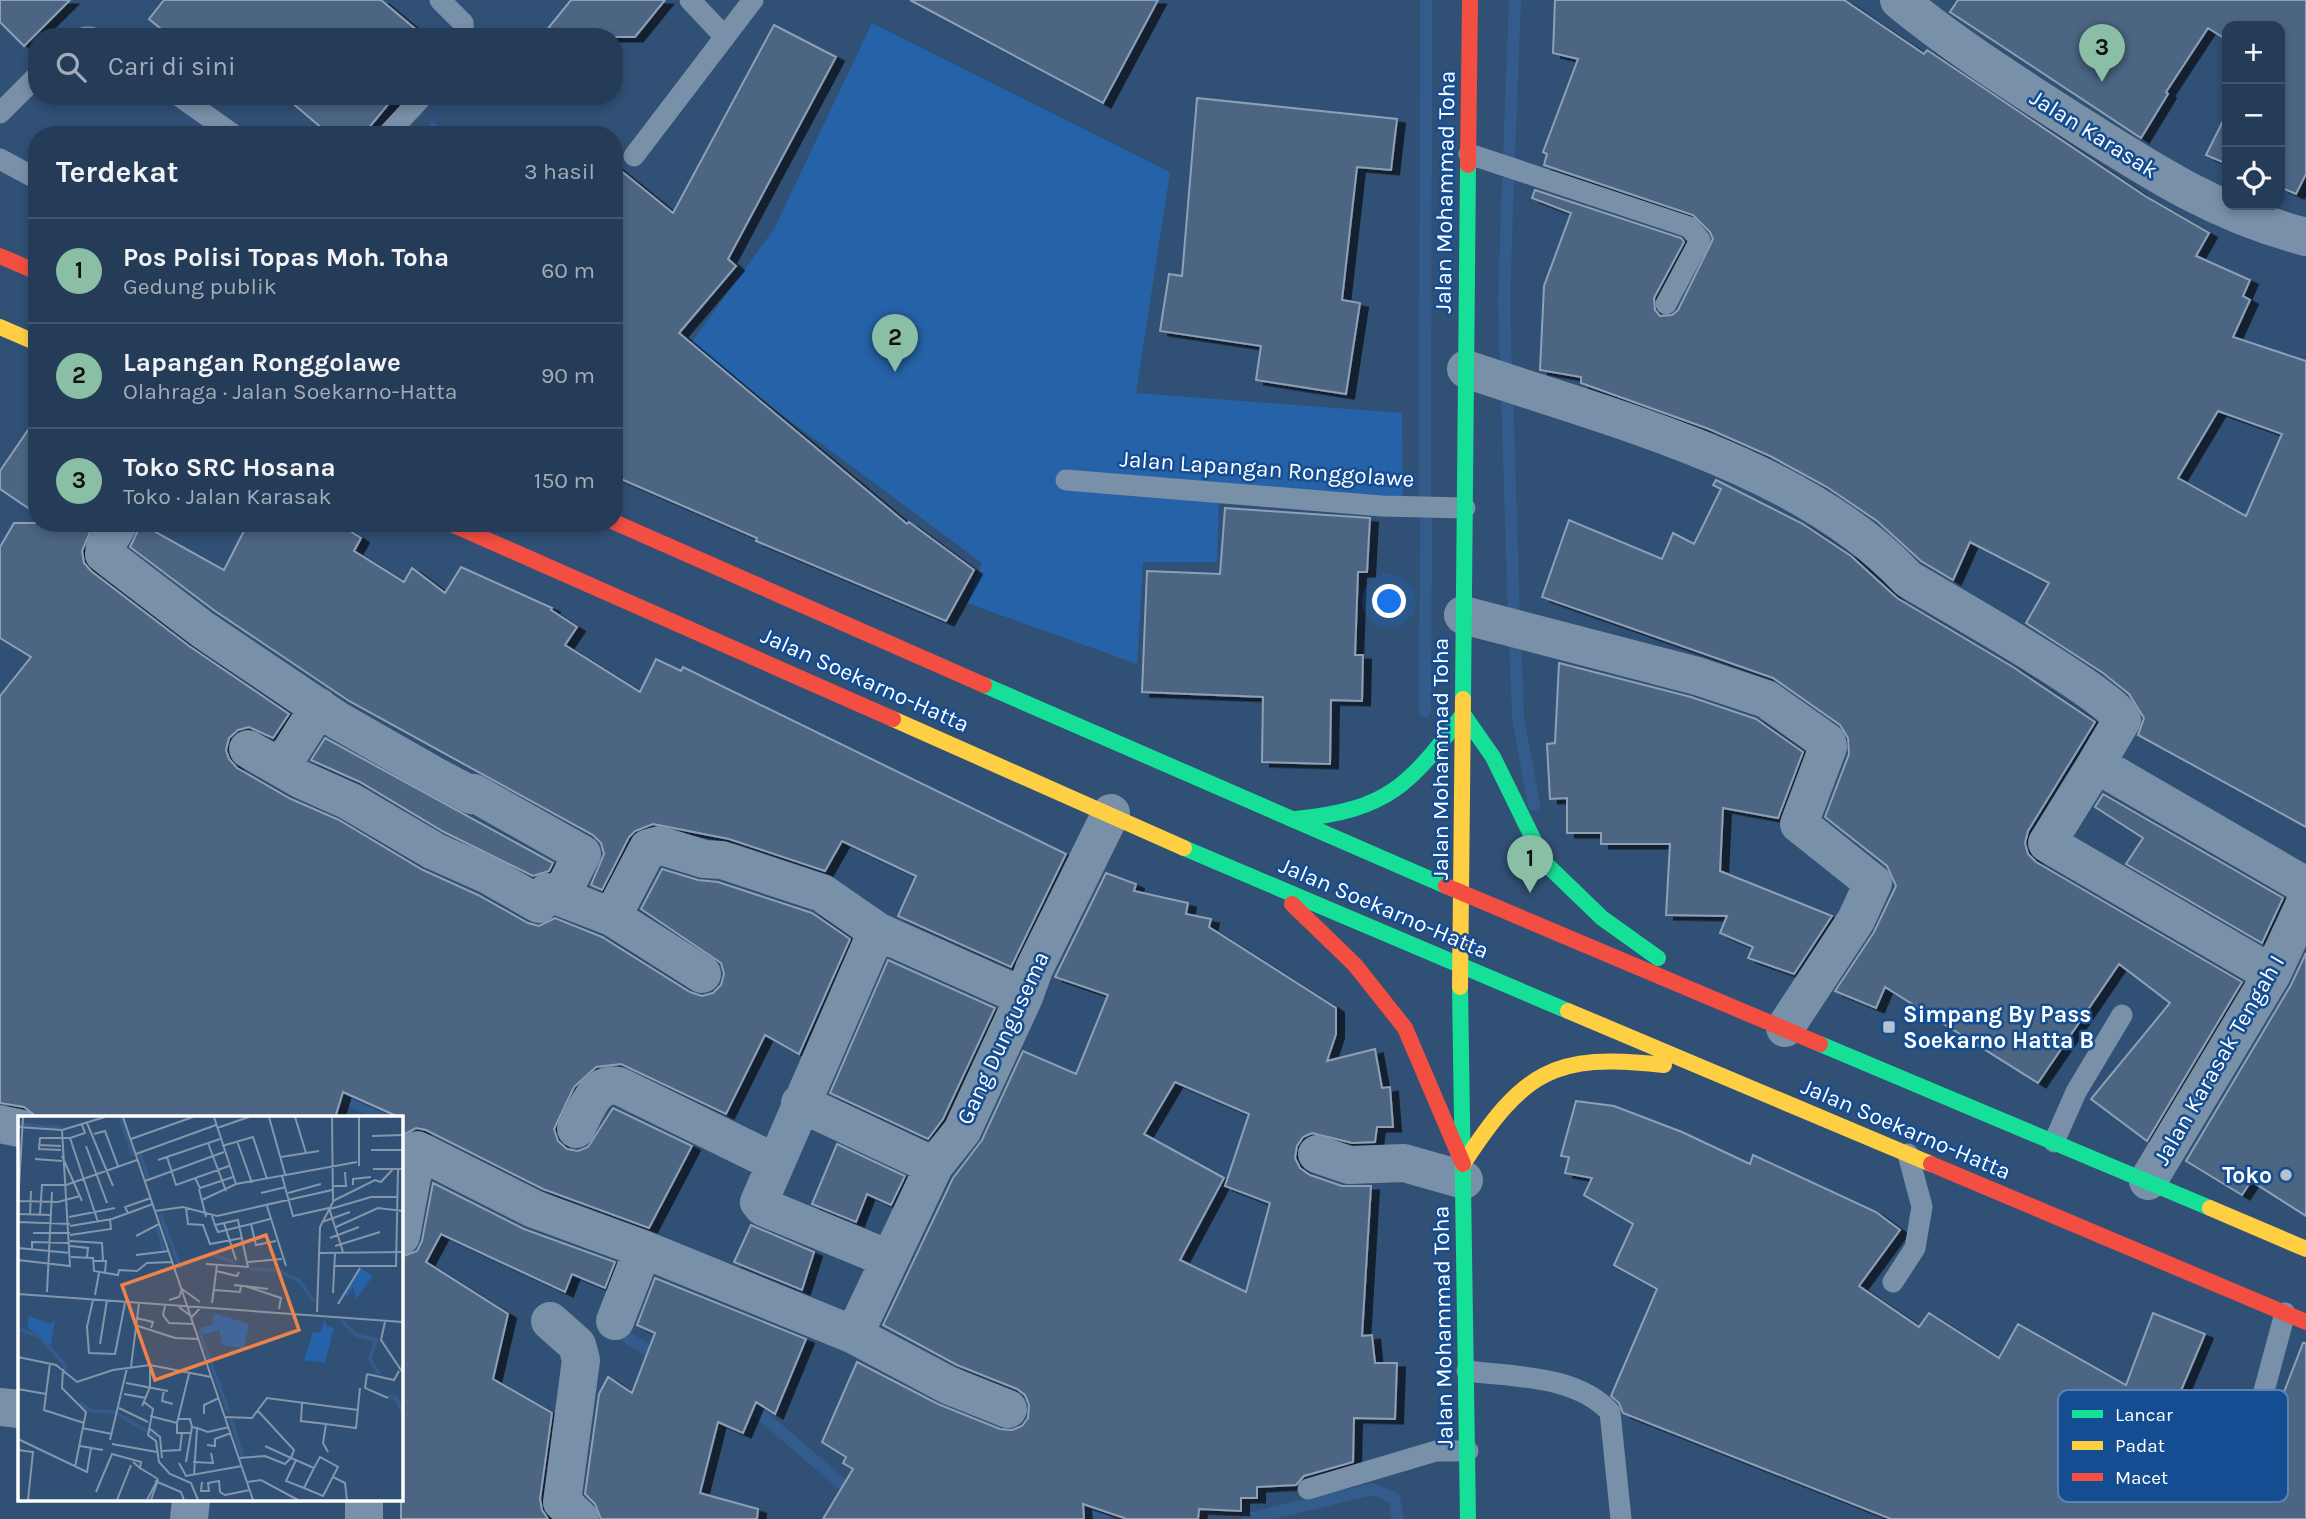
<!DOCTYPE html>
<html lang="id">
<head>
<meta charset="utf-8">
<style>
	:root { --surface:#253c58; --page:#314761; --text:#f1f3f6; --muted:#a3adba; --line:#42566e; --accent:#8abfa5 }
	body { margin:0; font-family:Karla,sans-serif; background:var(--page); color:var(--text) }
	.controls { position:absolute; right:21px; top:21px; display:grid; overflow:hidden; border-radius:14px; box-shadow:0 4px 10px #0003 }
	.controls button { width:63px; height:63px; display:grid; place-items:center; padding:0; border:0; border-bottom:2px solid var(--line); background:var(--surface); color:var(--text); font:35px sans-serif }
	.you { position:absolute; left:1390px; top:602px; width:24px; height:24px; margin:-18px; border:5px solid #fff; border-radius:50%; background:#1a73e8; box-shadow:0 0 0 10px #1a73e833 }
	.badge { display:grid; place-items:center; width:46px; height:46px; border-radius:50%; background:var(--accent); color:#111; font-size:23px; font-weight:700 }
	.pin { position:absolute; translate:-50% -58px; filter:drop-shadow(0 2px 4px #0008) }
	.pin::after { content:''; position:absolute; top:37px; width:24px; height:21px; background:inherit; clip-path:polygon(0 0,100% 0,50% 100%) }
	.list { margin:0; padding:0; list-style:none }
	h2 { display:flex; justify-content:space-between; align-items:center; height:91px; margin:0; padding:0 28px; font-size:30px }
	h2 small { font-size:23px; font-weight:400; color:var(--muted) }
	.list li { display:grid; grid-template-columns:46px 1fr auto; gap:21px; align-items:center; box-sizing:border-box; height:105px; padding:0 28px; border-top:2px solid var(--line) }
	.list b { display:block; font-size:26px; white-space:nowrap }
	.list p { margin:0; font-size:23px; white-space:nowrap; color:var(--muted) }
	.list em { font-size:23px; font-style:normal; color:var(--muted) }
	.icon { flex:none; width:38px; height:38px; fill:none; stroke:currentColor; stroke-width:2; stroke-linecap:round; stroke-linejoin:round }
	.map { position:relative; flex:none; width:2306px; height:1519px; overflow:hidden }
	.search { position:absolute; background:var(--surface); box-shadow:0 4px 10px #0003; left:28px; top:28px; width:595px; height:77px; display:flex; align-items:center; gap:18px; box-sizing:border-box; padding:0 24px; border-radius:28px; color:var(--muted); font-size:26px }
	.panel { position:absolute; background:var(--surface); box-shadow:0 4px 10px #0003; left:28px; top:126px; width:595px; height:406px; border-radius:28px }
	.map>svg:first-child { display:block }
</style>
</head>
<body>
<div class="map">
<svg width="2306" height="1519" viewBox="0 0 2306 1519">
	<defs>
		<filter id="shadow"><feDropShadow dx="8" dy="4.5" stdDeviation="0" flood-color="#0009"/></filter>
	</defs>
	<rect width="100%" height="100%" fill="#315075"/>
	<path fill="#2562a7" d="M872,23L1170,172L1136,393L1402,413L1403,514L1219,501L1217,562H1143L1137,664L967,603L982,563L689,346L774,229Z
		M433,122L448,135H418Z"/>
	<g fill="none" stroke-linecap="round" stroke-linejoin="round">
		<path stroke="#335c8d" stroke-width="12" d="M1509,156L1515,0
			M1506,372L1504,302L1508,181
			M1507,389L1514,619
			M1425,498L1426,0
			M1515,635L1518,718L1534,805
			M1425,711L1426,512
			M328,1089L387,1118
			M613,1328L663,1360
			M740,1402L758,1412L856,1496
			M1070,1503L1105,1519
			M1247,1519L1373,1489L1394,1498L1398,1519"/>
	</g>
	<path fill="#4c6583" stroke="#8da0b6" stroke-width="2" fill-rule="evenodd" filter="url(#shadow)" d="M0,0H70L24,46L0,22Z
		M164,0H381L425,37H171L149,19Z
		M571,0H665L635,37H541Z
		M910,0H1158L1103,103Z
		M1555,0H1844L1924,54L1927,50L2145,196L2209,233L2196,256L2250,280L2243,296L2250,300L2233,337L2306,361V827L2138,735L2144,718L2129,694L2103,673L2026,623L2049,583L1970,542L1953,580L1921,561L1877,521L1827,487L1770,456L1709,429L1581,383V377L1540,370L1544,286L1571,213L1532,198L1535,190L1681,238L1684,242L1654,298L1655,310L1660,316L1672,315L1678,310L1713,239L1710,232L1693,215L1544,165L1547,154L1543,152L1578,59L1553,53ZM2218,411L2282,434L2246,516L2178,478Z
		M1958,0H2306V174L2296,194L2280,187V26H2227V40L2208,28L2166,92L2168,94L2141,138L1950,12Z
		M774,25L836,57L728,259L736,266L679,333L907,524L909,522L974,570L946,621L756,541L757,538L614,476V165L673,213Z
		M284,96H395L363,135H330Z
		M1197,98L1397,119L1391,170L1357,167L1342,300L1360,303L1346,394L1256,380L1261,346L1160,331L1169,274L1182,276Z
		M2227,113V164L2206,155Z
		M37,417V514L0,489V471Z
		M1716,480L1803,524L1851,556L1897,598L2013,667L2095,722L2028,831L2025,843L2028,854L2036,862L2242,982L2147,1141L2091,1099L2170,1003L2119,964L2038,1083L1885,987L1876,1008L1835,991L1874,932L1896,886L1887,866L1825,817L1849,754L1848,738L1840,725L1773,678L1542,597L1569,520L1662,559L1673,533L1694,544L1721,489L1713,485Z
		M1225,508L1370,518L1367,572H1358L1355,655H1363L1362,701L1331,700L1330,764L1262,762L1263,697L1142,692L1147,571L1220,574Z
		M14,523H94L82,551L84,563L91,571L189,646L289,714L273,738L249,727L238,730L229,738L226,750L229,759L237,768L291,799L339,820L423,870L478,895L528,923L539,926L555,918L602,937L690,992L702,996L713,993L721,985L724,974L721,963L641,909L662,869L698,880L718,882L812,913L850,939L799,1054L765,1035L726,1114L621,1064L596,1067L574,1087L554,1129L558,1141L567,1149L578,1151L588,1147L613,1108L692,1146L649,1228L543,1189L426,1130L416,1128L401,1136V1118L343,1092L335,1118H38L24,1107L0,1103V696L31,657L0,638V547Z
		M248,523H337L361,538L354,551L404,582L412,568L445,593L461,567L552,608L551,610L577,627L565,645L640,692L656,659L681,671L683,667L1066,854L1011,967L898,916L916,876L842,841L825,871L729,839L653,824L635,831L629,837L602,890L591,885L604,854L601,843L593,835L349,701L215,611L130,547L141,524L224,570Z
		M1559,663L1691,697L1756,719L1803,752L1778,818L1723,808L1720,871L1832,916L1794,974L1748,958L1753,947L1720,933L1727,916L1666,915L1670,844H1601V833H1567V798L1550,799L1547,744L1555,743Z
		M325,738L553,863L549,871L533,876L444,832L360,782L311,760Z
		M2103,794L2283,898L2262,943L2126,864L2143,838L2095,807Z
		M1106,873L1136,884L1134,891L1188,903L1186,914L1211,919L1209,927L1336,1008V1034L1327,1061L1375,1049L1382,1088L1390,1087L1393,1127H1377L1375,1142L1352,1143L1312,1133L1303,1137L1297,1146L1295,1158L1300,1168L1310,1175L1342,1186H1371L1362,1336L1372,1335L1375,1363H1397L1395,1419L1354,1418L1353,1462L1304,1476L1296,1485L1257,1487V1498H1241V1511L1199,1509L1198,1519H1127L1083,1504L1084,1519H823L853,1469L843,1463L846,1457L822,1442L857,1362L938,1404L1000,1429L1012,1430L1022,1426L1028,1418L1029,1405L1025,1395L1017,1389L957,1365L883,1325L953,1178L982,1140L1023,1051L1076,1074L1108,995L1055,977ZM1175,1082L1249,1114L1225,1186L1270,1203L1246,1292L1180,1260L1224,1178L1144,1134Z
		M2306,953V1216L2251,1181L2242,1195L2186,1161L2291,985Z
		M888,960L995,1008L943,1119L928,1139L830,1093Z
		M1576,1101L1614,1106L1682,1132L1750,1164L1753,1155L1876,1212L1900,1230L1859,1286L1919,1327L1929,1313L1999,1358L2018,1324L2126,1385L2153,1313L2205,1334L2174,1407L2263,1446L2303,1343H2306V1519H1891L1623,1413L1619,1403L1611,1396L1657,1289L1614,1265L1633,1224L1584,1195L1592,1178L1565,1173L1569,1157L1561,1156Z
		M837,1144L905,1176L891,1205L867,1194L856,1222L812,1204Z
		M433,1183L524,1229L615,1262L605,1288L572,1274L565,1292L441,1234L426,1262L508,1314L493,1379L552,1413L540,1499L542,1510L548,1519H401V1257L417,1251L422,1241Z
		M751,1225L814,1252L802,1290L734,1262Z
		M655,1278L806,1339L775,1414L756,1402L743,1433L718,1422L700,1493L758,1509L757,1519H601L595,1504L585,1494L599,1394L608,1377L632,1393L655,1333L637,1325Z"/>
	<g fill="none" stroke-linecap="round" stroke-linejoin="round">
		<path stroke="#7890a8" stroke-width="21" d="M440,0L463,23L464,37
			M690,0L725,37
			M85,37H91
			M179,96L234,135
			M0,113L37,76
			M387,135L423,96
			M1469,154L1689,227L1700,240L1666,304
			M634,156L753,0
			M0,159L37,179
			M1066,480L1382,506L1465,508
			M2054,1142L2076,1092L2122,1015
			M1893,1282L1915,1248L1922,1207L1908,1154
			M1467,1371C1514,1377 1576,1375 1610,1412L1621,1519
			M2264,1391L2285,1313
			M1308,1489L1436,1451H1468"/>
		<path stroke="#7890a8" stroke-width="38" d="M1899,0C1950,42 2004,77 2060,113C2142,165 2210,212 2306,237
			M1466,369C1609,418 1803,465 1908,579C1938,597 2117,698 2122,720L2096,764L2306,886
			M119,523L105,547L104,554L202,629L337,720L435,776L471,795L474,793L582,854L560,897
			M1463,615L1697,676L1766,699L1827,742L1828,747L1799,824L1873,883L1856,920L1785,1028
			M248,749L302,780L349,801L434,851L488,875L539,904L547,892L612,917L702,974
			M2096,764L2047,843L2272,974
			M281,767L319,707
			M612,917L648,848L659,845L704,859L722,860L822,893L877,931L1024,997
			M877,931L759,1202L763,1207L889,1259
			M800,1103L934,1166
			M0,1124L19,1128
			M576,1129C587,1109 594,1081 619,1086L774,1162
			M1317,1154L1349,1165L1404,1163L1464,1180
			M2148,1181L2272,974L2306,901
			M401,1236L417,1150L534,1209L643,1249L854,1335L948,1385L1008,1409
			M550,1321L577,1345L581,1360L562,1502L580,1519
			M615,1321L643,1249
			M854,1335L934,1166L962,1131L1024,997L1034,969L1111,813
			M0,1407L19,1409
			M189,1519L191,1500
			M364,1519V1500"/>
		<path stroke="#16e098" stroke-width="16" d="M984,685L1446,886
			M1463,699L1468,165
			M1296,819C1388,810 1410,785 1463,714L1493,757L1545,863L1602,918L1658,958
			M1184,848L1568,1011
			M1460,987L1468,1519
			M1820,1044L2210,1208"/>
		<path stroke="#ffcf43" stroke-width="16" d="M0,327L37,343
			M893,719L1184,848
			M1460,987L1463,699
			M1568,1011L1931,1164
			M1463,1164C1523,1072 1553,1052 1664,1065
			M2210,1208L2306,1249"/>
		<path stroke="#f24e42" stroke-width="16" d="M1468,165L1470,0
			M0,256L37,272
			M614,522L984,685
			M449,523L893,719
			M1446,886L1820,1044
			M1292,904L1355,965L1405,1028L1463,1164
			M1931,1164L2306,1322"/>
	</g>
	<g fill="#b7c2cf" stroke="#144d92" stroke-width="2.5">
		<rect x="1882" y="1020" width="14" height="14" rx="3.5"/>
		<circle cx="2286" cy="1175" r="7"/>
	</g>
	<g text-anchor="middle" dominant-baseline="central" stroke-width="5" stroke-linejoin="round" paint-order="stroke">
		<g font-size="23" fill="#fff" stroke="#144d92">
			<text transform="translate(2094 134) rotate(32)">Jalan Karasak</text>
			<text transform="translate(1445 192) rotate(-89)">Jalan Mohammad Toha</text>
			<text transform="translate(1267 469) rotate(4)">Jalan Lapangan Ronggolawe</text>
			<text transform="translate(865 680) rotate(24)">Jalan Soekarno-Hatta</text>
			<text transform="translate(1440 759) rotate(-90)">Jalan Mohammad Toha</text>
			<text transform="translate(1384 908) rotate(23)">Jalan Soekarno-Hatta</text>
			<text transform="translate(1003 1038) rotate(-65)">Gang Dungusema</text>
			<text transform="translate(2219 1060) rotate(-60)">Jalan Karasak Tengah I</text>
			<text transform="translate(1906 1129) rotate(23)">Jalan Soekarno-Hatta</text>
			<text transform="translate(1443 1327) rotate(-91)">Jalan Mohammad Toha</text>
		</g>
		<g font-size="23" font-weight="bold" fill="#fff" stroke="#144d92" text-anchor="start">
			<text x="1903" y="1014">Simpang By Pass<tspan x="1903" dy="26">Soekarno Hatta B</tspan></text>
			<text x="2272" y="1175" text-anchor="end">Toko</text>
		</g>
	</g>
	<g transform="translate(18 1116)">
		<rect width="385" height="385" fill="#315075"/>
		<path d="M343,152L355,160L338,183L335,171L329,180L325,178ZM196,197L231,208L226,232L204,229L201,214L184,219L182,212L194,209ZM11,200L32,208L37,205L32,232L9,210ZM307,203L308,210L316,212L307,247L286,244L295,216L302,217Z" fill="#2562a7"/>
		<path fill="none" stroke="#335c8d" stroke-width="3.5" d="M102,1L115,40M0,8L44,12M122,38L130,63M142,98L162,151L191,138L215,145V149M139,111L146,135M232,153L259,154L281,165L296,185M324,205L338,219L358,224L352,243L361,258M0,213L21,220L47,249L46,258M181,214L211,297M370,280L379,283L385,298M62,287L74,295L96,296L139,321M213,303L224,340"/>
		<path fill="none" stroke="#8396ac" stroke-width="2" d="M105,1L235,384M196,1L218,68M251,1L267,58M277,1L288,37M341,1V50M69,7L95,70M0,11L44,14L87,1M199,12L231,1M76,18L87,15L100,50M354,20L385,19M52,22L80,106M113,23L175,1M219,25L234,67M190,27L208,75M21,29L43,30M68,30L89,87M204,30L235,21L249,63M43,34L21,33L22,22H52L67,17L64,9M353,34H385M118,38L198,9M44,40L64,85M149,41L158,69L211,50M263,41L301,35M17,43L44,45M140,44L202,23M355,53H385M264,60L275,100L311,92L325,136M177,62L182,72L215,61M127,65L206,36M218,68L339,46M335,69V63L353,61M314,70H328L327,56M181,73L188,101M243,77L268,71M270,77L303,68M184,84L218,68M0,85L40,86L62,80M315,85L357,64L363,66L375,53M0,88L5,1M249,90L268,150M168,92L170,108L185,109L192,128L224,122M312,93L353,81H379M137,95L165,91L199,100L314,74M110,97L107,91L133,82M0,98L33,99M12,99L13,75M22,99L24,69H48L119,44M51,101L97,92M252,103L233,108L238,129L258,125M0,106L52,108M304,106L332,96M206,107L218,144M197,109L200,116L233,108M52,110L94,103L135,88M318,111L360,92L385,95M15,117H52M52,119L93,113L92,103M118,120L141,108M312,122L341,111M52,125L84,127L85,145M52,130L70,132L69,141M317,130L362,116M0,132L52,137M14,134V126L52,127M302,137L385,136M118,139L151,135M53,141L75,142L76,155L100,159L101,154L119,155L129,147L155,146M0,144L52,150L44,14M76,145H88L87,157M230,146L264,143M188,148L230,151L220,104L197,109L194,100M317,150H378L380,53M198,155L219,160L221,156M216,169L250,173M227,170L263,182L261,193M196,174L222,176L223,170M29,176L34,76M315,177L317,137M0,178L385,206M77,179L81,157M75,184L69,211L71,237L97,238L107,187M151,184L161,181L164,173L182,186M194,187L199,149M320,188L342,152M147,190L145,199L151,207L175,208M161,191L174,201L183,191M299,196L302,111L315,86L314,1M118,202L135,206L133,212M367,206L363,224L385,257M117,209L157,222L181,223M82,228L89,184M0,241L38,249L59,266L95,254L132,249L193,261M32,247L26,294L66,307M113,251L121,187M45,253L44,272L68,296L57,351M349,258L347,272L370,282M349,258L376,264L381,255M108,267L150,275M0,273L28,278M146,274L144,285L155,288M106,278L128,282M126,286L135,293L130,319L138,325L141,346L152,358L173,367L180,384M284,287L283,305L308,308M124,290L132,271V249M101,292L130,306M240,295L276,334L273,342L296,352L286,372L305,380L320,351L302,341L296,352M186,298V289L201,282M132,300L159,307L171,258M207,301L234,302L249,282L340,294M159,303H172L174,311M159,307V317H173M64,312L94,318M131,312L142,321L144,342M179,312L190,316L211,311M0,323L69,356L73,332M92,324L109,252M94,328L139,336M189,329L197,330V323L213,317M62,330L85,334M0,334L15,336L10,384M143,335L162,334L164,317M310,336L305,327L308,308L338,312L342,272M221,342L247,340L267,348L273,342L247,330M278,344L268,365L286,372M168,346L174,311L179,312L176,359M175,346L195,347L193,337M161,347L168,360L224,350M122,352L140,363M315,361L327,367L329,384M137,365L163,376L166,384M184,366L183,375H191L190,367L201,365L202,376L207,379L232,374M229,366L243,364L280,384M78,376L94,338L123,346L122,352L115,346M99,384L113,349M129,384L140,363M133,384L140,364"/>
		<path fill="#ee8249" fill-opacity="0.15" stroke="#ee8249" stroke-width="3.5" d="M248,119L281,214L137,264L104,169Z"/>
		<rect width="385" height="385" fill="none" stroke="#fff" stroke-width="3.5"/>
	</g>
	<rect x="2058" y="1390" width="230" height="112" rx="10" fill="#144d92" stroke="#5a82b3" stroke-width="2"/>
	<rect x="2072" y="1410" width="31" height="8" fill="#16e098"/>
	<rect x="2072" y="1441" width="31" height="9" fill="#ffcf43"/>
	<rect x="2072" y="1473" width="31" height="8" fill="#f24e42"/>
	<g font-size="19" fill="#fff">
		<text x="2115" y="1421">Lancar</text>
		<text x="2115" y="1452">Padat</text>
		<text x="2115" y="1484">Macet</text>
	</g>
</svg>
<div class="controls">
<button>+</button>
<button>−</button>
<button><svg class="icon" aria-label="locate" viewBox="0 0 24 24"><circle cx="12" cy="12" r="6"/><path d="M12 2v4M12 18v4M2 12h4M18 12h4"/></svg></button>
</div>
<div class="you"></div>
<div class="pin badge" style="left:1530px;top:893px">1</div>
<div class="pin badge" style="left:895px;top:372px">2</div>
<div class="pin badge" style="left:2102px;top:82px">3</div>
<div class="search"><svg class="icon" aria-label="search" viewBox="0 0 24 24"><circle cx="10" cy="10" r="6"/><path d="M15 15l6 6"/></svg>Cari di sini</div>
<section class="panel">
<h2>Terdekat<small>3 hasil</small></h2>
<ul class="list">
<li><span class="badge">1</span><div><b>Pos Polisi Topas Moh. Toha</b><p>Gedung publik</p></div><em>60 m</em></li>
<li><span class="badge">2</span><div><b>Lapangan Ronggolawe</b><p>Olahraga · Jalan Soekarno-Hatta</p></div><em>90 m</em></li>
<li><span class="badge">3</span><div><b>Toko SRC Hosana</b><p>Toko · Jalan Karasak</p></div><em>150 m</em></li>
</ul>
</section>
</div>
</body>
</html>
